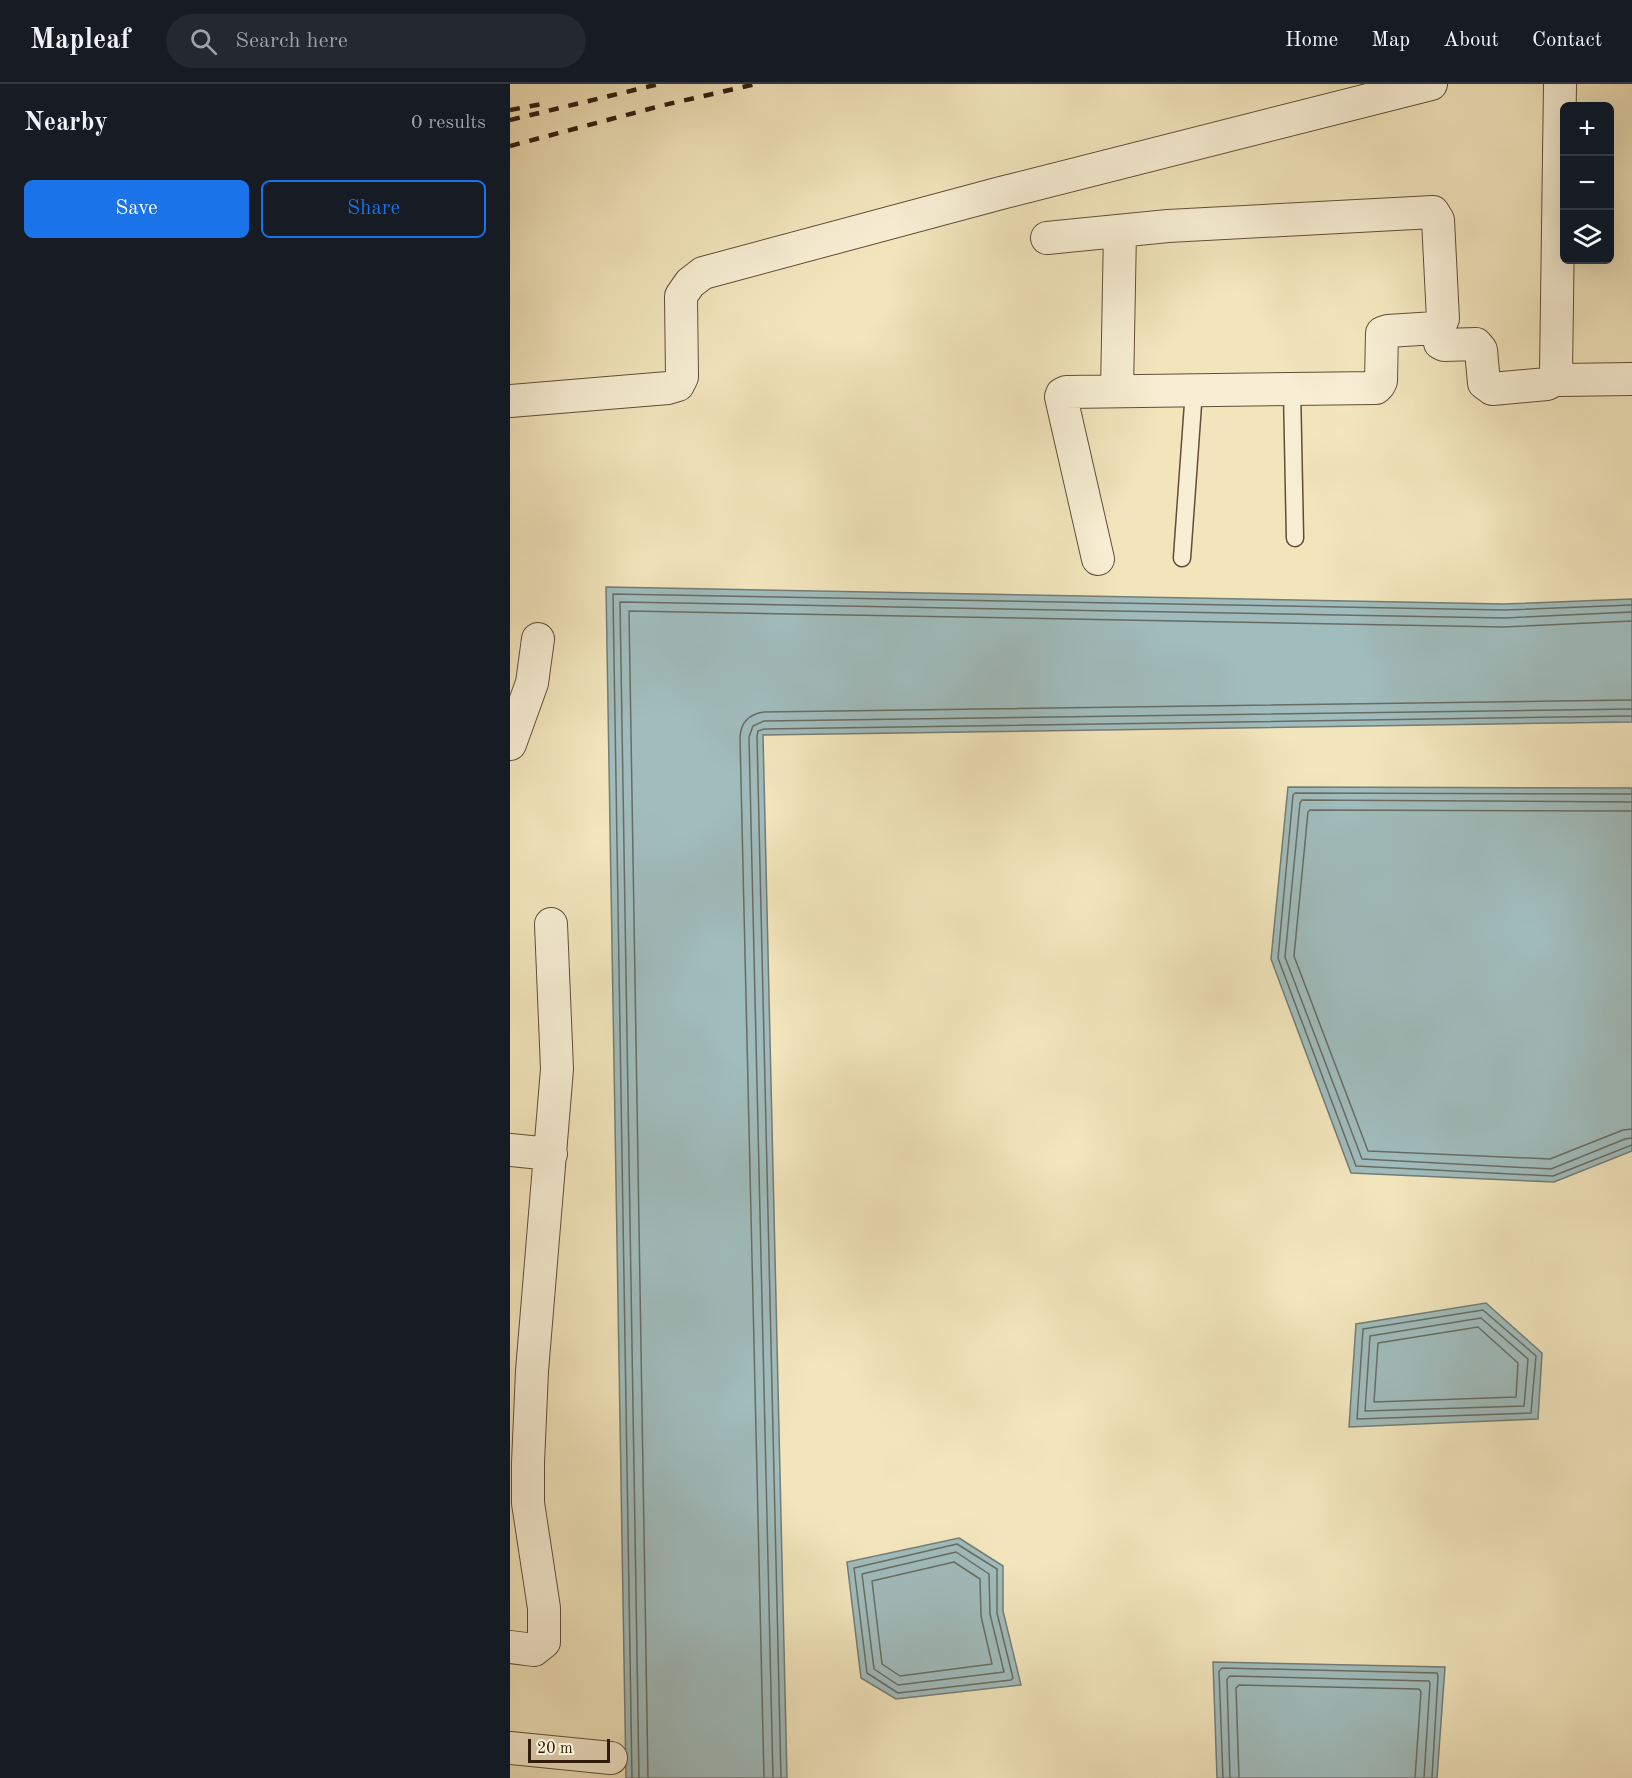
<!DOCTYPE html>
<html lang="en">
<head>
<meta charset="utf-8">
<style>
	:root { --surface:#171b24; --page:#242831; --text:#f1f3f6; --muted:#9ea1a6; --line:#363941; --accent:#1a73e8 }
	body { margin:0; font-family:"Old Standard TT",serif; background:var(--page); color:var(--text) }
	.controls { position:absolute; right:18px; top:18px; display:grid; overflow:hidden; border-radius:9px; box-shadow:0 6px 24px #0002 }
	.controls button { width:54px; height:54px; display:grid; place-items:center; padding:0; border:0; border-bottom:2px solid var(--line); background:var(--surface); color:var(--text); font:30px sans-serif }
	.scale { position:absolute; left:18px; bottom:15px; width:82px; box-sizing:border-box; padding-left:6px; border:3px solid #311c0c; border-top:0; font-size:16px; line-height:21px; white-space:nowrap; color:#311c0c; -webkit-text-stroke:4px #f7eed3; paint-order:stroke }
	.list { margin:0; padding:0; list-style:none }
	h2 { display:flex; justify-content:space-between; align-items:center; height:78px; margin:0; padding:0 24px; font-size:26px }
	h2 small { font-size:20px; font-weight:400; color:var(--muted) }
	.actions { display:flex; gap:12px; padding:18px 24px }
	.actions a { flex:1; padding:14px 0; border:2px solid var(--accent); border-radius:9px; text-align:center; font-size:21px; color:var(--accent) }
	.actions .main { background:var(--accent); color:#fff }
	.icon { flex:none; width:33px; height:33px; fill:none; stroke:currentColor; stroke-width:2; stroke-linecap:round; stroke-linejoin:round }
	.map { position:relative; flex:none; width:1122px; height:1694px; overflow:hidden }
	header { display:flex; align-items:center; gap:36px; box-sizing:border-box; height:84px; padding:0 30px; background:var(--surface); border-bottom:2px solid var(--line) }
	header strong { font-size:28px }
	nav { display:flex; gap:33px; margin-inline-start:auto; font-size:21px }
	.search { width:420px; height:54px; background:var(--page); display:flex; align-items:center; gap:15px; box-sizing:border-box; padding:0 21px; border-radius:33px; color:var(--muted); font-size:22px }
	main { display:flex }
	aside { flex:1; background:var(--surface) }
	.map>svg:first-child { display:block }
</style>
</head>
<body>
<header>
<strong>Mapleaf</strong>
<div class="search"><svg class="icon" aria-label="search" viewBox="0 0 24 24"><circle cx="10" cy="10" r="6"/><path d="M15 15l6 6"/></svg>Search here</div>
<nav><a>Home</a><a>Map</a><a>About</a><a>Contact</a></nav>
</header>
<main>
<aside>
<h2>Nearby<small>0 results</small></h2>
<ul class="list">
</ul>
<div class="actions"><a class="main">Save</a><a>Share</a></div>
</aside>
<div class="map">
<svg width="1122" height="1694" viewBox="0 0 1122 1694">
	<rect width="100%" height="100%" fill="#f2e5bc"/>
	<filter id="stains"><feTurbulence type="fractalNoise" baseFrequency=".00333" numOctaves="4"/><feColorMatrix values="0 0 0 0 .2 0 0 0 0 .09 0 0 0 0 .02 0 0 0 .5 -.17"/></filter>
	<radialGradient id="worn" r=".72"><stop offset=".6" stop-color="#630" stop-opacity="0"/><stop offset="1" stop-color="#630" stop-opacity=".3"/></radialGradient>
	<path fill="#a0bcbc" stroke="#747c76" stroke-width="1.5" d="M96,503L994,520L1122,515V638L253,651L277,1694H116Z
		M778,703L1122,704V1067L1044,1098L841,1089L761,875Z
		M976,1219L1032,1269L1028,1335L839,1343L846,1240Z
		M449,1454L493,1482V1527L511,1601L386,1615L351,1594L337,1478Z
		M703,1578L935,1583L927,1694H707Z"/>
	<g fill="none" stroke-linecap="round" stroke-linejoin="round">
		<path stroke="#686c64" stroke-width="1.5" d="M1122,710L785,709L783,711L768,874L846,1082L1043,1092L1122,1061
			M1122,718L792,716L790,719L775,873L852,1075L1041,1085L1115,1055L1122,1054
			M1122,727L800,726L798,728L784,872L858,1067L1040,1075L1113,1046L1122,1045
			M973,1226L1026,1272L1021,1329L847,1335L853,1245Z
			M971,1234L1018,1275L1014,1322L855,1327L860,1252Z
			M968,1243L1008,1279L1006,1313L864,1318L868,1259Z
			M447,1460L487,1485V1529L503,1594L501,1596L388,1609L357,1589L344,1484Z
			M446,1468L479,1490L480,1530L494,1588L388,1601L364,1585L352,1490Z
			M444,1478L470,1495L471,1532L482,1580L390,1592L372,1580L362,1497Z
			M122,1694L103,510L994,526L1122,521
			M129,1694L110,518L994,534L1122,528
			M138,1694L119,527L993,543L1122,537
			M254,1694L230,653C231,638 239,630 254,628L1122,616
			M263,1694L239,653L243,642L254,637L1122,625
			M271,1694L247,652L248,647L254,645L1122,632
			M713,1694L709,1587L712,1584L927,1589L928,1592L922,1694
			M720,1694L717,1595L720,1592L919,1597L920,1599L914,1694
			M729,1694L726,1604L729,1601L909,1605L911,1608L905,1694"/>
		<g stroke="#614e38" stroke-width="19">
			<path id="service" d="M782,305L785,454
				M672,474L684,306"/>
		</g>
		<g stroke="#614e38" stroke-width="34">
			<path id="minor" d="M1050,0L1046,289L1050,296L1122,295
				M537,154L658,142L923,128L928,136L933,235L927,245
				M607,307L610,147
				M0,317L158,304L168,301L172,293L171,212L180,199L193,189L491,109L921,0
				M588,475L551,313L552,310L556,308L866,304L869,301L871,297L872,249L878,247L925,244L928,247L930,259L934,261L966,260L971,266L974,299L982,305L1037,300L1048,294
				M0,660L22,599L28,555
				M0,1066L41,1070
				M0,1563L24,1566L34,1558V1524L18,1419V1379L22,1287L47,985L41,840
				M0,1664L101,1674"/>
		</g>
		<use href="#service" stroke="#f7eed3" stroke-width="16"/>
		<use href="#minor" stroke="#f7eed3" stroke-width="32"/>
		<path stroke="#311c0c" stroke-width="4.5" stroke-dasharray="10 10" stroke-linecap="butt" d="M0,26L32,20
			M0,36L149,0
			M0,62L154,21L246,0"/>
	</g>
	<rect width="100%" height="100%" filter="url(#stains)"/>
	<rect width="100%" height="100%" fill="url(#worn)"/>
</svg>
<div class="controls">
<button>+</button>
<button>−</button>
<button><svg class="icon" aria-label="layers" viewBox="0 0 24 24"><path d="M12 4l9 5-9 5-9-5zM3 14l9 5 9-5"/></svg></button>
</div>
<div class="scale">20 m</div>
</div>
</main>
</body>
</html>
